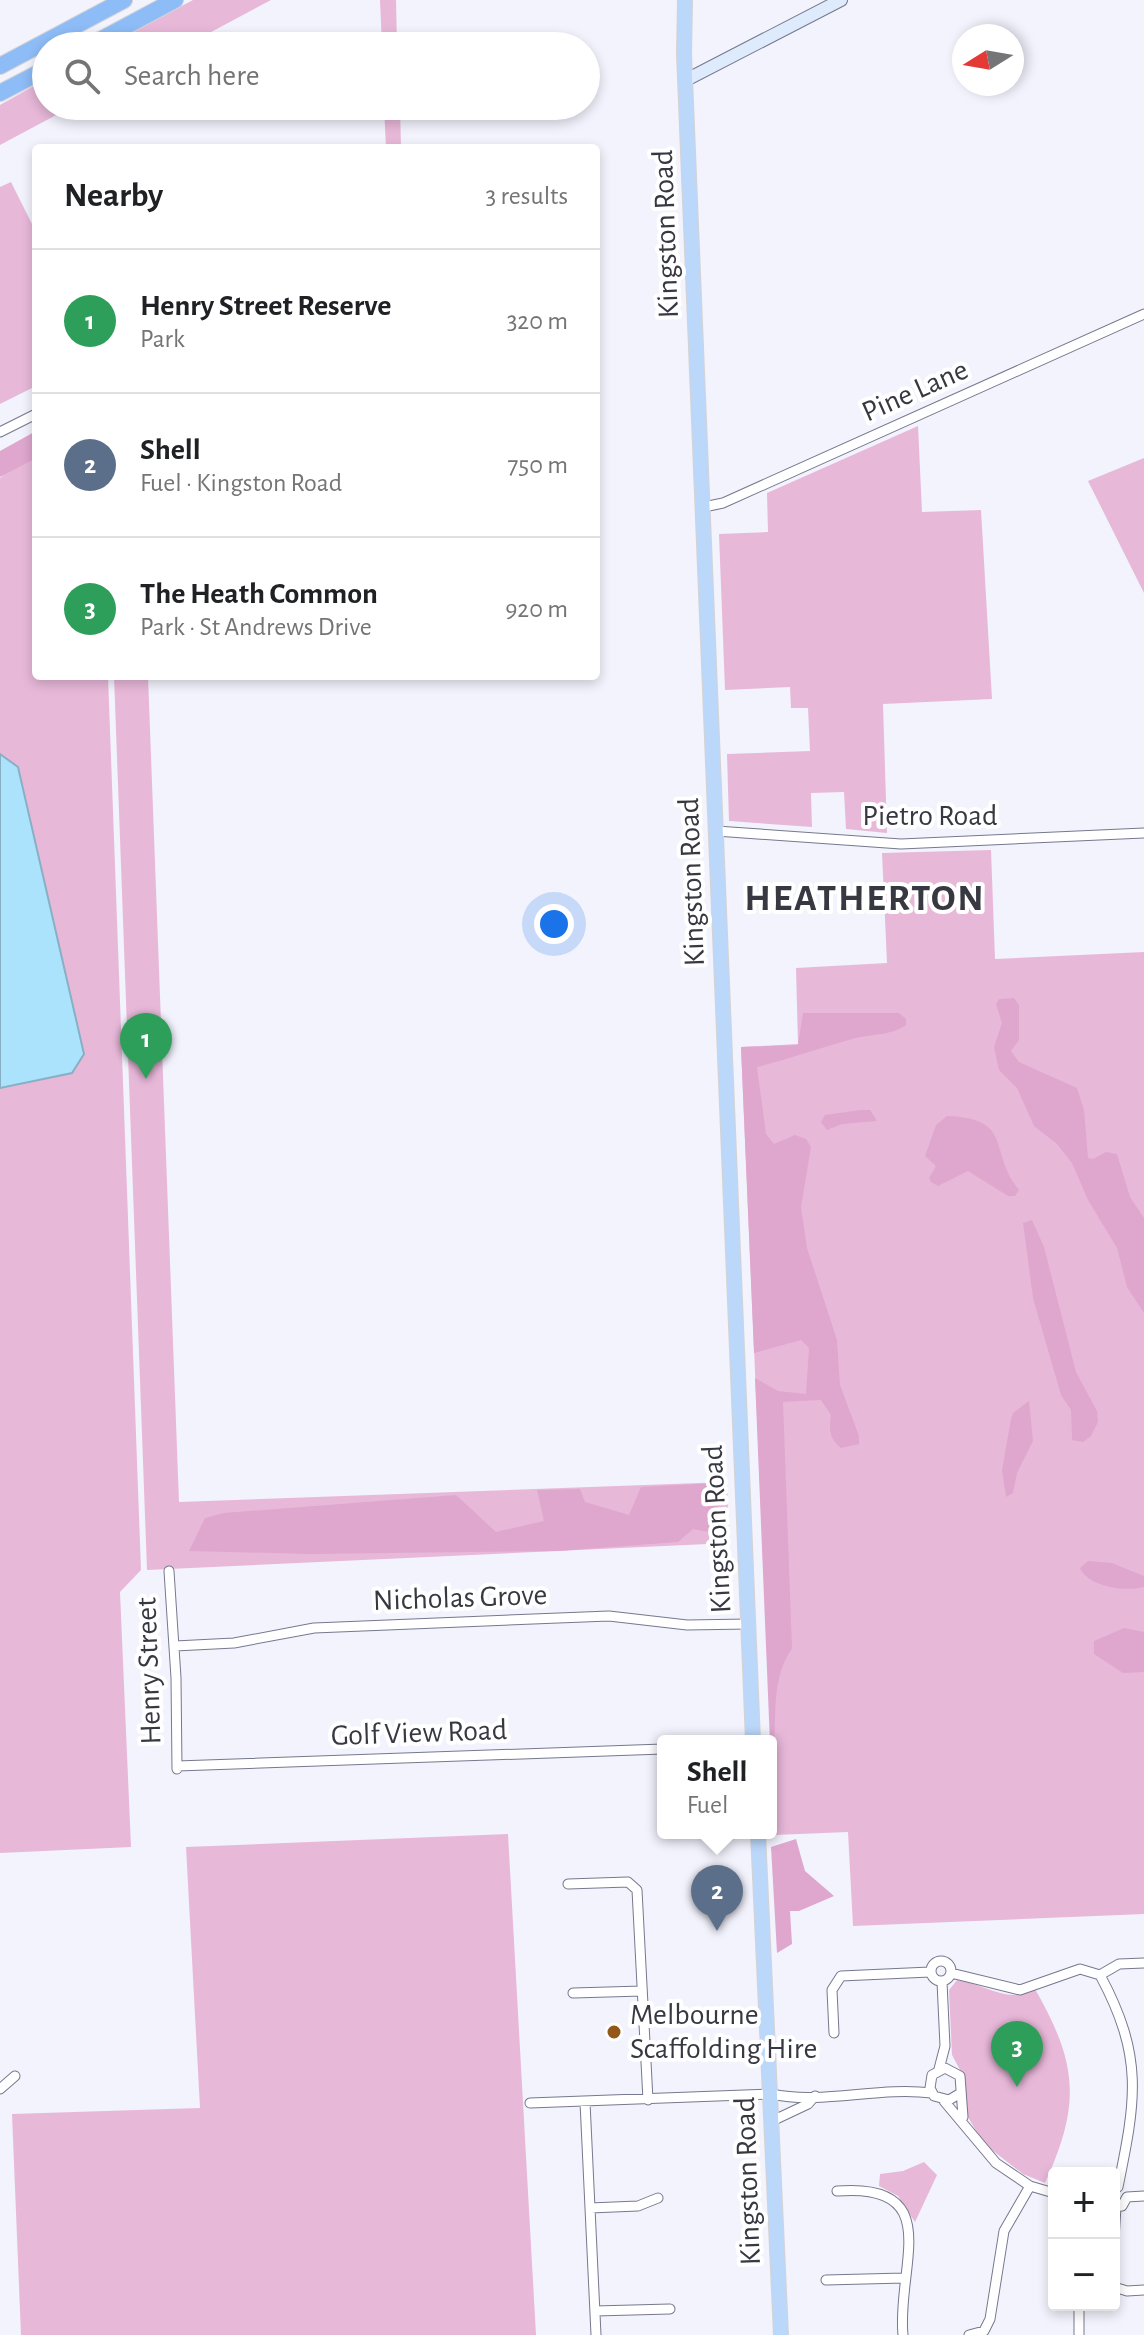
<!DOCTYPE html>
<html lang="en">
<head>
<meta charset="utf-8">
<style>
	:root { --surface:#fff; --page:#f6f6f6; --text:#202124; --muted:#757577; --line:#e0e0e0; --accent:#db2777 }
	body { margin:0; font-family:"Alegreya Sans",sans-serif; background:var(--page); color:var(--text) }
	.controls { position:absolute; right:24px; bottom:24px; display:grid; overflow:hidden; border-radius:8px; box-shadow:0 4px 12px #0003 }
	.controls button { width:72px; height:72px; display:grid; place-items:center; padding:0; border:0; border-bottom:2px solid var(--line); background:var(--surface); color:var(--text); font:40px sans-serif }
	.compass { position:absolute; left:952px; top:24px; width:72px; height:72px; border-radius:50%; background:var(--surface); box-shadow:0 4px 12px #0003; rotate:259deg }
	.you { position:absolute; left:554px; top:924px; width:28px; height:28px; margin:-20px; border:6px solid #fff; border-radius:50%; background:#1a73e8; box-shadow:0 0 0 12px #1a73e833 }
	.badge { display:grid; place-items:center; width:52px; height:52px; border-radius:50%; background:var(--accent); color:#fff; font-size:26px; font-weight:700 }
	.pin { position:absolute; translate:-50% -66px; filter:drop-shadow(0 2px 4px #0008) }
	.pin::after { content:''; position:absolute; top:42px; width:28px; height:24px; background:inherit; clip-path:polygon(0 0,100% 0,50% 100%) }
	.popup { position:absolute; left:657px; top:1735px; width:120px; height:104px; box-sizing:border-box; display:grid; place-content:center; border-radius:8px; background:var(--surface); filter:drop-shadow(0 2px 6px #0005); font-size:26px; white-space:nowrap; color:var(--muted) }
	.popup b { font-size:30px; color:var(--text) }
	.popup::after { content:''; position:absolute; left:50%; top:100%; margin-left:-16px; border:16px solid transparent; border-top-color:var(--surface) }
	.list { margin:0; padding:0; list-style:none }
	h2 { display:flex; justify-content:space-between; align-items:center; height:104px; margin:0; padding:0 32px; font-size:34px }
	h2 small { font-size:26px; font-weight:400; color:var(--muted) }
	.list li { display:grid; grid-template-columns:52px 1fr auto; gap:24px; align-items:center; box-sizing:border-box; height:144px; padding:0 32px; border-top:2px solid var(--line) }
	.list b { display:block; font-size:30px; white-space:nowrap }
	.list p { margin:0; font-size:26px; white-space:nowrap; color:var(--muted) }
	.list em { font-size:26px; font-style:normal; color:var(--muted) }
	.icon { flex:none; width:44px; height:44px; fill:none; stroke:currentColor; stroke-width:2; stroke-linecap:round; stroke-linejoin:round }
	.map { position:relative; flex:none; width:1144px; height:2335px; overflow:hidden }
	.search { position:absolute; background:var(--surface); box-shadow:0 4px 12px #0003; left:32px; top:32px; width:568px; height:88px; display:flex; align-items:center; gap:20px; box-sizing:border-box; padding:0 28px; border-radius:44px; color:var(--muted); font-size:30px }
	.panel { position:absolute; background:var(--surface); box-shadow:0 4px 12px #0003; left:32px; top:144px; width:568px; height:536px; border-radius:8px }
	.map>svg:first-child { display:block }
</style>
</head>
<body>
<div class="map">
<svg width="1144" height="2335" viewBox="0 0 1144 2335">
	<rect width="100%" height="100%" fill="#f2f3fd"/>
	<path fill="#e8b8d9" d="M193,0H271L185,46H106Z
		M380,0H396L397,46H382Z
		M46,79V106H73L0,145V105Z
		M384,106H400L401,148H386Z
		M11,182L36,232V386L0,404V187Z
		M918,426L922,512L981,510L992,699L883,704L887,833L846,829L844,792L811,793L812,827L729,821L727,754L810,751L808,708H791L790,687L725,690L719,534L768,532L767,493Z
		M36,449V676H108L141,1570L120,1592L131,1847L0,1853V478Z
		M1144,458V593L1088,481Z
		M114,676H148L179,1502L727,1482L729,1543L147,1570Z
		M991,850L995,959L1144,952V1914L853,1926L848,1832L775,1835L741,1047L798,1044L796,968L887,963L882,853Z
		M508,1834L536,2335H21L12,2114L200,2108L186,1847Z
		M957,1980C985,1984 1009,2005 1035,1989C1078,2064 1081,2104 1045,2183L1023,2174L983,2143L968,2117L963,2094L966,2081L952,2055L949,1990Z
		M924,2162L937,2175L915,2222L898,2196L879,2186L880,2174L903,2171Z"/>
	<path fill="#dfa7ce" d="M36,431V458L0,477V451Z
		M1014,998L1019,1005V1040L1011,1051L1019,1062L1077,1088L1084,1110L1088,1158L1093,1159L1106,1152L1117,1154L1130,1197L1144,1218V1313L1127,1287L1117,1248L1088,1200L1072,1163L1057,1144L1034,1126L1017,1088L999,1070L994,1047L1002,1023L996,1004L999,999Z
		M803,1013H899L906,1019V1025C891,1036 869,1034 852,1039C820,1048 789,1059 757,1067L766,1134L774,1144L795,1135L806,1139L811,1147L801,1207L807,1248L837,1340L840,1385L859,1436V1444L841,1448C829,1438 829,1430 831,1415L821,1400L783,1402L792,1648C767,1686 780,1726 771,1768L755,1378L778,1391L806,1394L809,1348L801,1340L754,1353L741,1047L798,1045Z
		M861,1110H870L877,1121L842,1124L827,1130L821,1122L825,1115Z
		M947,1116C1015,1119 987,1150 1019,1190L1015,1196H1008L968,1171L938,1186L931,1182L929,1178L936,1166L925,1156L936,1125Z
		M1032,1220L1044,1247L1076,1372L1097,1411L1098,1422L1091,1436L1083,1442L1072,1440L1071,1410L1061,1395L1033,1298L1023,1223Z
		M1029,1401L1033,1441L1017,1473L1013,1493L1006,1497L1002,1470L1011,1419L1013,1413Z
		M717,1483L719,1534L693,1529L678,1542L558,1551L310,1554L189,1551L205,1518L224,1513L456,1495L496,1532L544,1521L537,1490L580,1489L585,1502L629,1515L641,1487Z
		M1088,1561L1112,1563L1144,1576V1587C1126,1592 1088,1587 1080,1568Z
		M1124,1628L1144,1632V1672L1123,1673L1094,1654V1641Z
		M796,1839L805,1871L834,1896L799,1911H790L792,1944L777,1953L771,1847Z"/>
	<path fill="#abe3fc" stroke="#88b0c4" stroke-width="2" d="M0,754L18,767L84,1054L72,1073L0,1088Z"/>
	<g fill="none" stroke-linecap="round" stroke-linejoin="round">
		<g stroke="#76788d" stroke-width="11">
			<path id="street" d="M0,432L36,414
				M704,507L723,503L1144,314
				M716,831L901,844L1144,833
				M169,1571L176,1678L177,1769
				M175,1646L234,1643L314,1628L609,1616L687,1625L748,1624
				M177,1766L663,1749
				M568,1884L628,1882L637,1890L648,2100
				M931 1971a10 10 0 1 1 20 0a10 10 0 1 1-20 0Z
				M951,1973L1020,1990L1080,1969L1100,1975C1144,2057 1136,2099 1118,2187
				M1100,1975L1119,1964L1144,1963
				M573,1993L642,1991
				M834,2033L832,1990L841,1976L930,1972
				M939,2069L945,2046L942,1982
				M0,2089L15,2076
				M959,2094L949,2100L934,2096L930,2088L932,2075L945,2068L960,2076L963,2117
				M944,2101L996,2163L1030,2186L1054,2193
				M585,2102L596,2335
				M530,2103L771,2094C824,2105 878,2086 932,2093
				M772,2121L808,2104L815,2096
				M837,2191C947,2182 896,2268 903,2335
				M1127,2197L1144,2196
				M1114,2207L1122,2206L1127,2197
				M590,2208L638,2206L658,2198
				M1114,2239L1116,2207
				M826,2280L904,2278
				M1114,2287L1127,2291L1144,2290
				M595,2311L670,2309
				M969,2335L984,2331L990,2319L1004,2231L1030,2186
				M1079,2335V2305"/>
		</g>
		<g stroke="#76788d" stroke-width="14">
			<path id="secondary" d="M686,80L841,0"/>
		</g>
		<g stroke="#d3d3d5" stroke-width="16">
			<path id="primary" d="M685,0L684,54L753,1741
				M758,1833L781,2335"/>
		</g>
		<g stroke="#d3d3d5" stroke-width="18">
			<path id="highway" d="M89,46L175,0
				M0,66L124,0
				M0,93L46,69"/>
		</g>
		<use href="#street" stroke="#fff" stroke-width="9"/>
		<use href="#secondary" stroke="#ddebfc" stroke-width="12"/>
		<use href="#primary" stroke="#bbd7fa" stroke-width="14"/>
		<use href="#highway" stroke="#8ebcf6" stroke-width="16"/>
	</g>
	<circle fill="#935719" stroke="#fff" stroke-width="3" cx="614" cy="2032" r="8"/>
	<g text-anchor="middle" dominant-baseline="central" stroke-width="8" stroke-linejoin="round" paint-order="stroke">
		<g font-size="30" fill="#383842" stroke="#fff">
			<text transform="translate(666 234) rotate(-92)">Kingston Road</text>
			<text transform="translate(915 391) rotate(-24)">Pine Lane</text>
			<text x="930" y="816">Pietro Road</text>
			<text transform="translate(692 882) rotate(-92)">Kingston Road</text>
			<text transform="translate(717 1529) rotate(-93)">Kingston Road</text>
			<text transform="translate(460 1598) rotate(-2)">Nicholas Grove</text>
			<text transform="translate(149 1671) rotate(-92)">Henry Street</text>
			<text transform="translate(419 1733) rotate(-2)">Golf View Road</text>
			<text transform="translate(748 2181) rotate(-92)">Kingston Road</text>
		</g>
		<g font-size="30" fill="#383842" stroke="#fff" text-anchor="start">
			<text x="630" y="2015">Melbourne<tspan x="630" dy="34">Scaffolding Hire</tspan></text>
		</g>
		<g font-size="38" font-weight="bold" letter-spacing="2" fill="#383842" stroke="#fff">
			<text x="865" y="899">HEATHERTON</text>
		</g>
	</g>
</svg>
<div class="controls">
<button>+</button>
<button>−</button>
</div>
<svg class="compass" viewBox="-18 -18 36 36"><path d="M0-13l5 13h-10z" fill="#e53935"/><path d="M0 13l5-13h-10z" fill="#757577"/></svg>
<div class="you"></div>
<div class="pin badge" style="left:146px;top:1079px;background:#2e9e5b">1</div>
<div class="pin badge" style="left:717px;top:1931px;background:#5c6f8a">2</div>
<div class="popup"><b>Shell</b>Fuel</div>
<div class="pin badge" style="left:1017px;top:2087px;background:#2e9e5b">3</div>
<div class="search"><svg class="icon" aria-label="search" viewBox="0 0 24 24"><circle cx="10" cy="10" r="6"/><path d="M15 15l6 6"/></svg>Search here</div>
<section class="panel">
<h2>Nearby<small>3 results</small></h2>
<ul class="list">
<li><span class="badge" style="background:#2e9e5b">1</span><div><b>Henry Street Reserve</b><p>Park</p></div><em>320 m</em></li>
<li><span class="badge" style="background:#5c6f8a">2</span><div><b>Shell</b><p>Fuel · Kingston Road</p></div><em>750 m</em></li>
<li><span class="badge" style="background:#2e9e5b">3</span><div><b>The Heath Common</b><p>Park · St Andrews Drive</p></div><em>920 m</em></li>
</ul>
</section>
</div>
</body>
</html>
